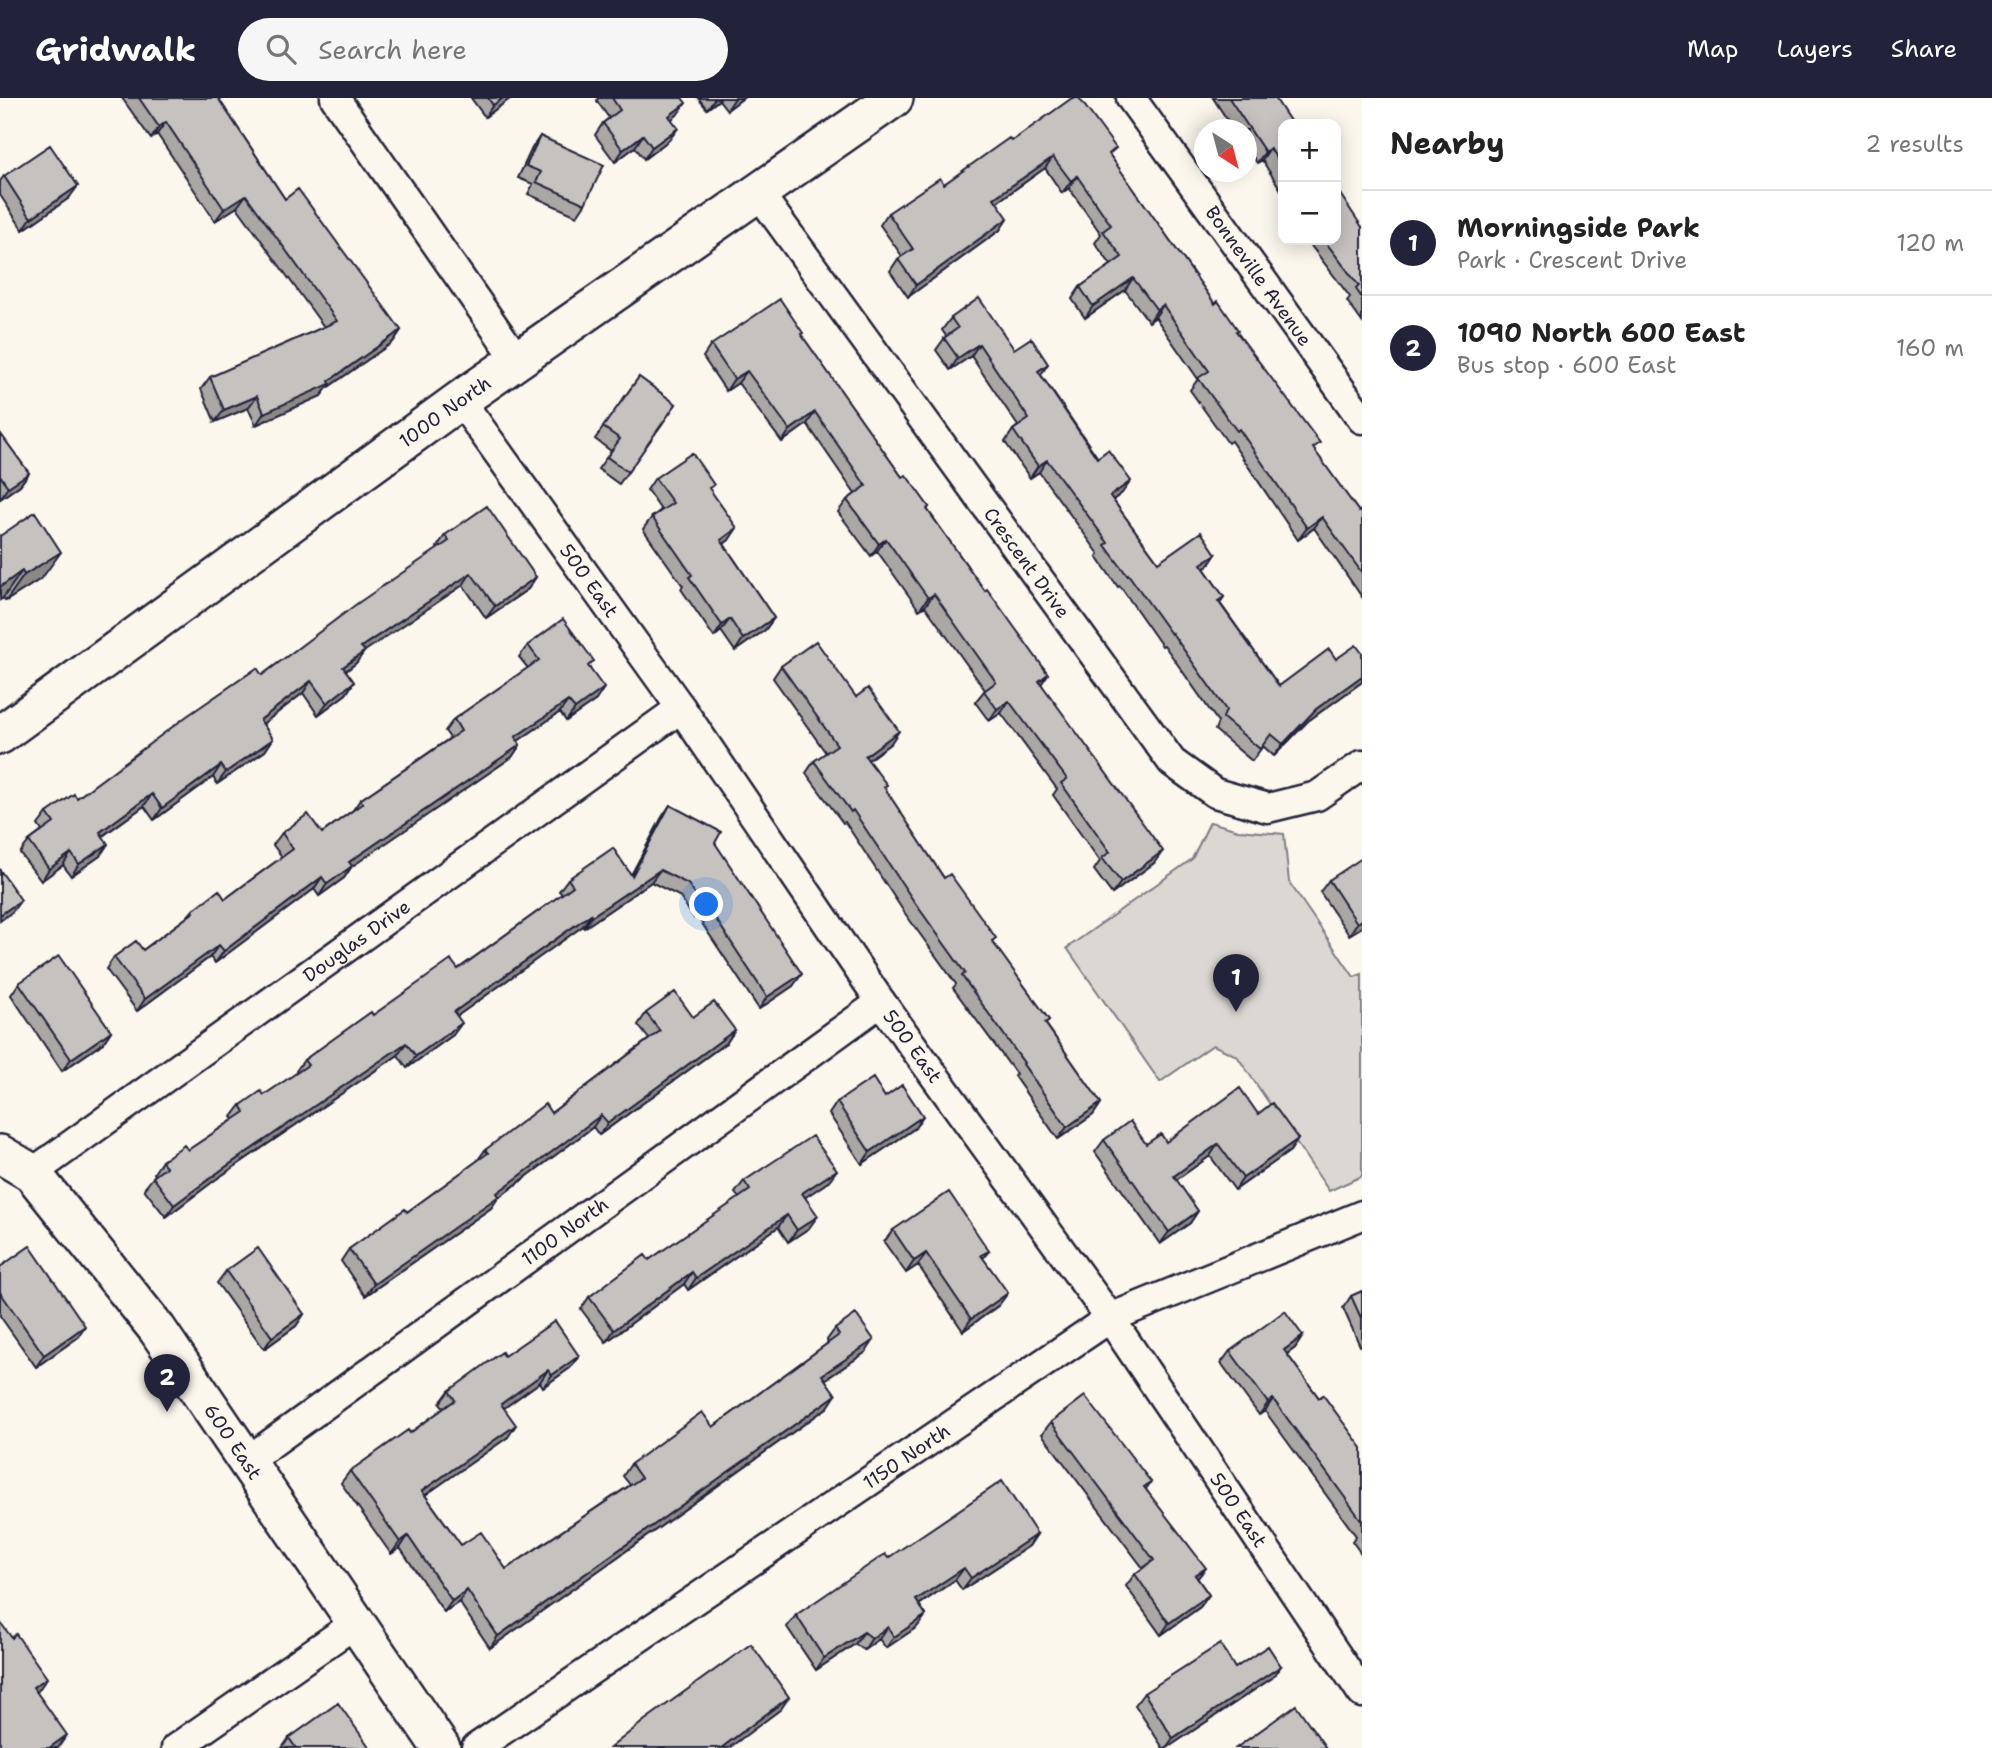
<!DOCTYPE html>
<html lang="en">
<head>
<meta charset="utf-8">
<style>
	:root { --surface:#fff; --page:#f6f6f6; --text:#222; --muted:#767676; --line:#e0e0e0; --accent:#22223b }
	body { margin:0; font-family:"Shantell Sans",sans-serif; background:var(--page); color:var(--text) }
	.controls { position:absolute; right:21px; top:21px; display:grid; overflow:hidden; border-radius:14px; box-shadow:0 4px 18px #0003 }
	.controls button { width:63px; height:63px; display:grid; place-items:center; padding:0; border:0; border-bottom:2px solid var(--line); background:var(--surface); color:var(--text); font:35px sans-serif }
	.compass { position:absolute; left:1194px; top:21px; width:63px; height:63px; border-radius:50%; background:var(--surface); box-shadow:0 4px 18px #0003; rotate:144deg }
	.you { position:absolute; left:707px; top:807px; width:24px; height:24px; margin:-18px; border:5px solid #fff; border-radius:50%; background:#1a73e8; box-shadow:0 0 0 10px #1a73e833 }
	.badge { display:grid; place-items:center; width:46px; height:46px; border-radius:50%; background:var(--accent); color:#fff; font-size:23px; font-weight:700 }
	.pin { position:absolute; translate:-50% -58px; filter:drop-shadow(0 2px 4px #0008) }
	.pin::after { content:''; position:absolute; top:37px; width:24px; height:21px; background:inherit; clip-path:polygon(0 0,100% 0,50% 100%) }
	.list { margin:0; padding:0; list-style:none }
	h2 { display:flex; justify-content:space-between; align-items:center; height:91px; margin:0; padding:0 28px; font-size:30px }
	h2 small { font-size:23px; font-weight:400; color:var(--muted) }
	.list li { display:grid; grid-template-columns:46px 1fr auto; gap:21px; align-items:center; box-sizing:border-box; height:105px; padding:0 28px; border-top:2px solid var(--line) }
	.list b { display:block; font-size:26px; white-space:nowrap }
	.list p { margin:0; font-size:23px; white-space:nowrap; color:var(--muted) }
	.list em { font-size:23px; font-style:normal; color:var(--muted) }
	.icon { flex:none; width:38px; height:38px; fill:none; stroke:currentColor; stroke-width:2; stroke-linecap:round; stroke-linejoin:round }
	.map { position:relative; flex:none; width:1362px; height:1650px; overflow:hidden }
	header { display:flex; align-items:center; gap:42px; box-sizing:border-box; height:98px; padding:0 35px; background:var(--accent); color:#fff }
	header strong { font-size:33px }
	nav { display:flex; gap:38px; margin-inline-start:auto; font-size:24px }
	.search { width:490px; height:63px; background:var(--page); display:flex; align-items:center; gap:18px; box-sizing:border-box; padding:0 24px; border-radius:38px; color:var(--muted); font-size:26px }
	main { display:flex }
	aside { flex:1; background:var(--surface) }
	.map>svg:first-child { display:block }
</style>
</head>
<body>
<header>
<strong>Gridwalk</strong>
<div class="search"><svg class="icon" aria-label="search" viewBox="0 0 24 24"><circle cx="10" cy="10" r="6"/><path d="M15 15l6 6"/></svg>Search here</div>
<nav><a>Map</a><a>Layers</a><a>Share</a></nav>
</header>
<main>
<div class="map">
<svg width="1362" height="1650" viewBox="0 0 1362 1650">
	<rect width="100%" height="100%" fill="#fbf7ec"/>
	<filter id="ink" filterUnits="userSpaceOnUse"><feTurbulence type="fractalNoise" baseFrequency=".0143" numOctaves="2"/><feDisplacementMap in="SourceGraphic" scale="14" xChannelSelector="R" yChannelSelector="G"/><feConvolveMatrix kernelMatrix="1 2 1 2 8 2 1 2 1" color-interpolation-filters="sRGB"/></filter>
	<g filter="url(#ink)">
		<path fill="#dbd8d3" stroke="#7e7d87" stroke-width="2" d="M1210,724L1238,732L1284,736L1289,784L1354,879L1362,876V1078L1329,1093L1237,958L1213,947L1160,984L1067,850L1192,761Z"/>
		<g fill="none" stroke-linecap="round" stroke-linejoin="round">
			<g stroke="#22223b" stroke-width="33">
				<g id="minor">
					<path d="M335,0L518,263"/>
					<path id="s1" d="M1131,0L1362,321"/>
					<path id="s2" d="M758,94L1172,664L1215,695L1268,710L1317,698L1362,667"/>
					<path id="s3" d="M460,302L681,610L881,904L1110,1220L1362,1595"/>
					<path id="s4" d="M32,1075L681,610"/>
					<path id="s5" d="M247,1363L881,904"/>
					<path d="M176,1650L356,1525"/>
					<path id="s6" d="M476,1650L1110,1220L1362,1117"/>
				</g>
			</g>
			<g stroke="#22223b" stroke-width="42">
				<g id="tertiary">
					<path id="s7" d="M0,637L460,302L894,0"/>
					<path id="s8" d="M0,1056L32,1075L157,1231L441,1650"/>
				</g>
			</g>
			<use href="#minor" stroke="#fbf7ec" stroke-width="28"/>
			<use href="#tertiary" stroke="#fbf7ec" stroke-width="37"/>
		</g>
		<path fill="#aaa7a5" stroke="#22223b" stroke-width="2" d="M122,0H218L285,101L401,232L393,244L327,290L321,298L256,327L248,310L215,324L201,291L210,279L324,229L237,109L215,123L157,36L151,41Z
			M471,0H511L485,19Z
			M598,0H682L677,17L671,21L678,30L669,42L644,61L635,49L615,64L595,37L603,25L609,20L597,3Z
			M698,0H743L727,12L719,2L707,11Z
			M1213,0H1275L1283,26V95L1262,62L1257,65L1247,50V32H1234Z
			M540,38L585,106L577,118L528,96L533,86L518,80L532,50Z
			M1012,43L1110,58L1215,206L1238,232L1237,234L1314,352L1359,414L1362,411V499L1314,430L1298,442L1231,343L1228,345L1190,292L1198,281L1155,219L1149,224L1125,192L1085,220L1072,201L1080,189L1111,167L1095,145L1101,136L1069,90L1062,95L1045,70L997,104L1000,132L908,199L890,173L898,161L902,158L880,127L888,115L944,86Z
			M4,78L69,100L23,132L0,97V83Z
			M1362,129V224L1347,203L1350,199L1309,145L1312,142H1336Z
			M951,220L1014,251L1041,277L1122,395L1113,402L1158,464L1216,456L1208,468L1204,470L1224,499L1220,505L1279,588L1336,561L1362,555V584L1308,623L1274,658L1263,648L1252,663L1215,632L1218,624L1164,547L1162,548L1120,488L1118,489L1097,459L1099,456L1039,374L1030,380L1005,344L1013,332L1018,328L971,258L950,272L936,252L946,238L942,232Z
			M801,237L902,379L929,409L927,411L985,493L1048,576L1041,586L1154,765L1112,796L1094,772L1100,763L1053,697L1057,691L1001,615L989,623L975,604L985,592L925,508L919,512L877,453L871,458L838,414L847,402L855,396L807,326L782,344L738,285L726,293L703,259L711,247Z
			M639,279L676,306L619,386L598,371L611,353L595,341Z
			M0,335L29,375L20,387L0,401Z
			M655,380L710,392L729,442L724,446L774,520L765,532L735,553L721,533L714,539L681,491L683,488L643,431L652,419L661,412L647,392Z
			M445,437L536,479L528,491L486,520L463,487L364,553L356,565L346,573L354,584L346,596L318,617L303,595L263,626L273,641L265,653L217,686L213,679L154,722L144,708L103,738L100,758L71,778L63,767L41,783L20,755L29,743L42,733L38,727L47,715L77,700L262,577L438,451L437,449Z
			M0,438L42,480L6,503L3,500L0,502Z
			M528,547L590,570L596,602L566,623L560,614L518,643L520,647L512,659L352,768L344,780L319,798L314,791L215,865L210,859L137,913L106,871L114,859L143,852L187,819L193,812L225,801L282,759L273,747L282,735H322L353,712L360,702L450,640L445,633L454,621L528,570L519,559Z
			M781,568L856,599L891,645L868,662L884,690L944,780L993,845L1049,922L1046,926L1101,1005L1093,1017L1058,1041L1014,978L1016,976L953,890L956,886L904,814L845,724L843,725L806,675L814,663L826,655L773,580Z
			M670,707L715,745L793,888L759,911L697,818L694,820L679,798L651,784L584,830L583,828L457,918L453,937L407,970L398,957L215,1082L166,1119L144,1091L155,1077L154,1075L162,1063L188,1052L234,1021L232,1019L241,1007L264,997L297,975L296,973L304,962L373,917L458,871L562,796L559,793L568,781L631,777L662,719Z
			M1329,782L1362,829L1349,837L1320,794Z
			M19,885L111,933L103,945L62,973L11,897Z
			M646,915L693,919L735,932L727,944L599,1037L593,1029L498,1100L491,1110L365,1198L341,1163L349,1151L407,1114L477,1063L485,1052L551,1015L649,941L638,927Z
			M885,999L915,1030L862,1066L829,1016L837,1004Z
			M1258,1016L1298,1041L1290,1053L1235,1092L1210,1058L1176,1082L1198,1113L1190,1125L1160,1146L1095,1054L1104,1042L1146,1046L1166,1044Z
			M744,1083L828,1084L805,1099L809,1130L788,1144L778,1129L688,1192L684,1186L606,1244L581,1211L589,1199L649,1162L739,1100L735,1095Z
			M893,1132L989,1153L983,1160L999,1207L963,1233L918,1167L906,1175L884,1144Z
			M0,1169L77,1240L36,1269L0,1218Z
			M226,1173L304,1216L296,1228L264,1251L217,1185Z
			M1362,1193V1247L1360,1248L1343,1210L1351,1198Z
			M835,1231L866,1254L825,1282L828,1309L490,1550L459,1504L444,1514L400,1450L391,1456L341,1385L350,1373L410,1335L444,1310L440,1305L449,1293L504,1258H579L570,1270L543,1289L540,1284L504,1310L508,1339L425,1397L461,1447L506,1471L630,1387L623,1378L631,1366L713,1329L828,1245L827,1242Z
			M1303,1238L1295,1250L1287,1256L1319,1300L1362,1350V1457L1352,1443L1356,1438L1265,1313L1259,1317L1221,1265L1230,1253Z
			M1051,1324L1151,1384L1146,1391L1198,1481L1209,1497L1200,1509L1161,1537L1126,1488L1135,1476L1143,1470L1042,1336Z
			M1037,1436L1029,1448L962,1492L955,1482L919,1507L926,1517L917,1529L886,1550L879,1541L864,1552L855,1546L816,1572L787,1529L796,1517L888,1460Z
			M1281,1568L1272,1580L1167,1650H1163L1135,1607L1144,1595L1235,1570Z
			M289,1640L370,1650H282Z"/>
		<path fill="#8b8886" stroke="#22223b" stroke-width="2" d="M503,0H511L485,19L493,7Z
			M715,0H721L707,11Z
			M735,0H743L727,12Z
			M686,5L677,17L660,30L669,18Z
			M166,24L157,36L151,41L159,29Z
			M678,30L669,42L644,61L652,49Z
			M643,37L635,49L615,64L623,52Z
			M1270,50L1262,62L1257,65L1265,54Z
			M1053,59L1045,70L986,112L994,100Z
			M1077,78L1069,90L1062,95L1071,83Z
			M78,88L69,100L23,132L31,120Z
			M246,97L237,109L215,123L224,111Z
			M1008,120L1000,132L908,199L916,187Z
			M1133,180L1125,192L1085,220L1093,208Z
			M1163,207L1155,219L1149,224L1157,212Z
			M401,232L393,244L327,290L321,298L256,327L264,315L329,283Z
			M979,246L971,258L950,272L958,260Z
			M1048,266L1040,278L1038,273Z
			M747,273L738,285L726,293L734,281Z
			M257,298L248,310L215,324L224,312Z
			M815,314L807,326L782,344L790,332Z
			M1047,362L1039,374L1030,380L1038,368Z
			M29,375L20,387L0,401L8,389Z
			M1131,383L1122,395L1102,410L1110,398Z
			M1322,419L1314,430L1298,442L1307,430Z
			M737,430L729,442L712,454L721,442Z
			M886,441L877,453L871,458L879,446Z
			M61,454L42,480L6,503L24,477Z
			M1216,456L1208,468L1193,478L1201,466Z
			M22,473L3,500L0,502V489Z
			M471,475L463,487L353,561L361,549Z
			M536,479L528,491L486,520L495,508Z
			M934,496L925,508L919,512L928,500Z
			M774,520L765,532L735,553L743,541Z
			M730,521L721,533L714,539L722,527Z
			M365,553L356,565L335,581L343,569Z
			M1048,576L1040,588L1039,583Z
			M1362,578V584L1308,623L1274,658L1283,646L1316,611Z
			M311,583L303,595L252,634L260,622Z
			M354,584L346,596L318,617L327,605Z
			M604,590L596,602L566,623L575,611Z
			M568,603L560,614L506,651L515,639Z
			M1009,603L1001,615L989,623L997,611Z
			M899,633L891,645L857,670L865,658Z
			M273,641L265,653L217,686L226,674Z
			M520,647L512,659L341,776L349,764Z
			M221,667L213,679L154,722L162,710Z
			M152,696L144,708L91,746L100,734Z
			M108,746L100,758L71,778L79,766Z
			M1163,753L1154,765L1112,796L1121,784Z
			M71,755L63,767L41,783L49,771Z
			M352,768L344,780L319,798L327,786Z
			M660,772L651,784L584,830L592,818Z
			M322,779L314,791L215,865L224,853Z
			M21,802L12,814L0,823V817Z
			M706,806L697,818L694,820L703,808Z
			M591,816L583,828L446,926L454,914Z
			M1362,822V829L1349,837L1357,825Z
			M219,847L210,859L137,913L145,901Z
			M802,876L793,888L759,911L767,899Z
			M462,925L453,937L407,970L416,958Z
			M735,932L727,944L599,1037L608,1025Z
			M111,933L103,945L62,973L71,961Z
			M406,945L398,957L215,1082L166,1119L174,1107L224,1070Z
			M1101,1005L1093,1017L1058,1041L1067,1029Z
			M601,1017L593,1029L498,1100L491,1110L365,1198L374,1186Z
			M923,1018L915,1030L862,1066L870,1054Z
			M1298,1041L1290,1053L1235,1092L1243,1080Z
			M1218,1046L1210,1058L1165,1090L1174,1078Z
			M837,1072L828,1084L794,1107L802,1095Z
			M1198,1113L1190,1125L1160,1146L1169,1134Z
			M787,1117L778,1129L688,1192L696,1180Z
			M818,1118L809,1130L788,1144L797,1132Z
			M926,1155L918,1167L906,1175L914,1163Z
			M692,1174L684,1186L606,1244L614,1232Z
			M1008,1195L999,1207L963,1233L971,1221Z
			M304,1216L296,1228L264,1251L272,1239Z
			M85,1228L77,1240L36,1269L44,1257Z
			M1303,1238L1295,1250L1276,1264L1284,1252Z
			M874,1242L866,1254L814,1289L822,1277Z
			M579,1258L570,1270L543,1289L552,1277Z
			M548,1272L540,1284L493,1318L501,1306Z
			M836,1297L828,1309L490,1550L498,1538Z
			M1273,1301L1265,1313L1259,1317L1268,1305Z
			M516,1327L508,1339L414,1405L422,1393Z
			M1037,1436L1029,1448L962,1492L971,1480Z
			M408,1438L400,1450L391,1456L400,1444Z
			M964,1470L955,1482L908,1514L916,1502Z
			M1206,1470L1197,1481L1195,1477Z
			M467,1492L459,1504L444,1514L452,1503Z
			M1209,1497L1200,1509L1161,1537L1169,1525Z
			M926,1517L917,1529L886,1550L894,1539Z
			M888,1529L879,1541L864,1552L872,1540Z
			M864,1534L855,1546L816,1572L824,1560Z
			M1281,1568L1272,1580L1167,1650H1166L1173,1640Z
			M47,1580L31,1603L33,1589Z
			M789,1599L781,1611L729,1650H721Z
			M67,1637L58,1650H49Z"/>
		<path fill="#c6c2c0" stroke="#22223b" stroke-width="2" d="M139,0H218L285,101L298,91L401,232L329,283L330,286L264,315L257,298L224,312L210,279L337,223L246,97L224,111L166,24L159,29Z
			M488,0H503L493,7Z
			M612,0H682L686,5L669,18L678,30L652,49L643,37L623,52L603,25L620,12Z
			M1072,0H1079L1116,50L1109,56L1215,206L1218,203L1238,232L1236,233L1320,345L1313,350L1359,414L1362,411V475L1322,419L1307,430L1239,331L1237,333L1198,280L1209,273L1163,207L1157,212L1133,180L1093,208L1080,189L1122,159L1103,133L1111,127L1077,78L1071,83L1053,59L994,100L1008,120L916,187L898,161L913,151L888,115L940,80L944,86L1009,40L1012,43Z
			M1229,0H1275L1292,26H1283V70L1270,50L1265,54Z
			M540,38L604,67L585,106L536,84L541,74L526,68Z
			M50,47L78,88L31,120L4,78Z
			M1336,90L1362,129V200L1356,191L1359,188L1324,142H1336Z
			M979,200L1014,251L1031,240L1048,266L1038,273L1097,360L1108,352L1131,383L1110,398L1158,464L1201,434L1216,456L1201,466L1224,499L1218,503L1279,588L1329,551L1336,561L1356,547L1362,555V578L1316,611L1283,646L1271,636L1260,651L1223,620L1226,612L1172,535L1171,536L1128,476L1127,477L1105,447L1108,445L1047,362L1038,368L1013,332L1029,321L979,246L958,260L944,240L958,230L951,220Z
			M780,201L803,235L801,236L902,379L906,377L929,409L927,411L985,493L987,491L1048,576L1039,583L1163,753L1121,784L1102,760L1110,754L1061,685L1067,681L1009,603L997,611L984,593L996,584L934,496L928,500L886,441L879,446L847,402L866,388L815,314L790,332L747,273L734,281L711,247Z
			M639,279L676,306L628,374L607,359L620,341L603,329Z
			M0,335L29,375L8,389L0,377Z
			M692,355L714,387L709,390L737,430L721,442L774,520L743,541L730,521L722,527L689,479L692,477L652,419L673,405L655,380Z
			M487,408L536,479L495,508L471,475L361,549L365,553L343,569L354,584L327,605L311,583L260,622L273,641L226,674L221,667L162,710L152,696L100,734L108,746L79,766L71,755L49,771L29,743L54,725L47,715L74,696L77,700L187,618L257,570L262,577L358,505L449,443L445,437Z
			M35,414L61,454L24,477L22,473L0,489V438Z
			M563,521L594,563L588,568L604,590L575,611L568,603L515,639L520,647L349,764L352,768L327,786L322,779L224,853L219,847L145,901L114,859L136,843L143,852L194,814L193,812L219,792L225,801L293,751L282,735L308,716L322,735L363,705L360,702L461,633L454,621L539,562L528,547Z
			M816,543L856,599L868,590L899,633L865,658L887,687L884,689L944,780L950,776L996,840L992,843L1049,922L1045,925L1101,1005L1067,1029L1023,966L1024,965L962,878L965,875L913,802L853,712L851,714L814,663L837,647L781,568Z
			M670,707L721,734L715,745L802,876L767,899L706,806L703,808L688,786L660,772L592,818L591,816L454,914L462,925L416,958L406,945L224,1070L174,1107L153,1079L166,1069L162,1063L184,1047L188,1052L245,1014L241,1007L261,993L264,997L308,967L304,962L371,914L373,917L451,862L458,871L573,788L568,781L613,750L632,778Z
			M1362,760V822L1357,825L1329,782Z
			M0,772L21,802L0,817Z
			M59,858L111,933L71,961L19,885Z
			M675,894L693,919L714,904L735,932L608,1025L601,1017L497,1095L499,1098L374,1186L349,1151L405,1111L407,1114L488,1055L485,1052L545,1006L551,1015L660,933L646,915Z
			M873,980L885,999L902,987L923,1018L870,1054L837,1004Z
			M1240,990L1258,1016L1272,1005L1298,1041L1243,1080L1218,1046L1174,1078L1198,1113L1169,1134L1104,1042L1130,1023L1146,1046L1161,1036L1166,1044Z
			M812,1038L837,1072L802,1095L818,1118L797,1132L787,1117L696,1180L692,1174L614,1232L589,1199L645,1157L649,1162L750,1092L744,1083Z
			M949,1094L989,1153L981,1157L1008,1195L971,1221L926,1155L914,1163L893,1132Z
			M30,1148L85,1228L44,1257L0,1194V1169Z
			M258,1150L304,1216L272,1239L226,1173Z
			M1362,1193V1222L1351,1198Z
			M1285,1213L1303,1238L1284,1252L1319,1300L1323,1297L1362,1350V1423L1273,1301L1268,1305L1230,1253Z
			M856,1216L874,1242L822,1277L836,1297L498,1538L467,1492L452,1503L408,1438L400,1444L350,1373L408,1332L410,1335L455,1302L449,1293L502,1254L504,1258L555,1223L579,1258L552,1277L548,1272L501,1306L516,1327L422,1393L461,1447L481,1434L506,1471L641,1380L631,1366L702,1314L713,1329L839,1237L835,1231Z
			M1085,1298L1151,1384L1144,1389L1206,1470L1195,1477L1209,1497L1169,1525L1135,1476L1154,1462L1051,1324Z
			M1002,1383L1037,1436L971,1480L964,1470L916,1502L926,1517L894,1539L888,1529L872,1540L864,1534L824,1560L796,1517L885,1456L888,1460Z
			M0,1524L12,1540L16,1536L47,1580L33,1589L67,1637L49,1650H0Z
			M751,1546L789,1599L721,1650H610L645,1622Z
			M1220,1546L1235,1570L1268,1548L1281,1568L1173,1640L1144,1595Z
			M338,1605L370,1650H296L289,1640Z
			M1296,1607L1326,1650H1236Z"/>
	</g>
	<g text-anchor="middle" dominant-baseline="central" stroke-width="7" stroke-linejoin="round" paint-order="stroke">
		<g font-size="19" fill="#22223b" stroke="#fbf7ec">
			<text stroke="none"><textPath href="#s1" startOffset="219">Bonneville Avenue</textPath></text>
			<text stroke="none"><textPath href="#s7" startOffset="550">1000 North</textPath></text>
			<text stroke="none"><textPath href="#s2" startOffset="458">Crescent Drive</textPath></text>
			<text stroke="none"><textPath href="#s3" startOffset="222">500 East</textPath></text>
			<text stroke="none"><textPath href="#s4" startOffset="399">Douglas Drive</textPath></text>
			<text stroke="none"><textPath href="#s3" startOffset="789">500 East</textPath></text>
			<text stroke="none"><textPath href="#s5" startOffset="392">1100 North</textPath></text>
			<text stroke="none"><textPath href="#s8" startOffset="373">600 East</textPath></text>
			<text stroke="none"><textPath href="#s6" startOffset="520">1150 North</textPath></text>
			<text stroke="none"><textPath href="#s3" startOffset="1356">500 East</textPath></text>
		</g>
	</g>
</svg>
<div class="controls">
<button>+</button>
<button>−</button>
</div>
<svg class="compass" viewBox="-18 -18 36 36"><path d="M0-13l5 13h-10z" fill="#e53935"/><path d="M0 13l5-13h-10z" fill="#767676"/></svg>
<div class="you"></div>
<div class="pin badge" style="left:1236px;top:914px">1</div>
<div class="pin badge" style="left:167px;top:1314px">2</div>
</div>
<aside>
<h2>Nearby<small>2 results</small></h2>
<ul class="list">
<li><span class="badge">1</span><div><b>Morningside Park</b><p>Park · Crescent Drive</p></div><em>120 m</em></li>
<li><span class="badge">2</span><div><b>1090 North 600 East</b><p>Bus stop · 600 East</p></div><em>160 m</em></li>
</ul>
</aside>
</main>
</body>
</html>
